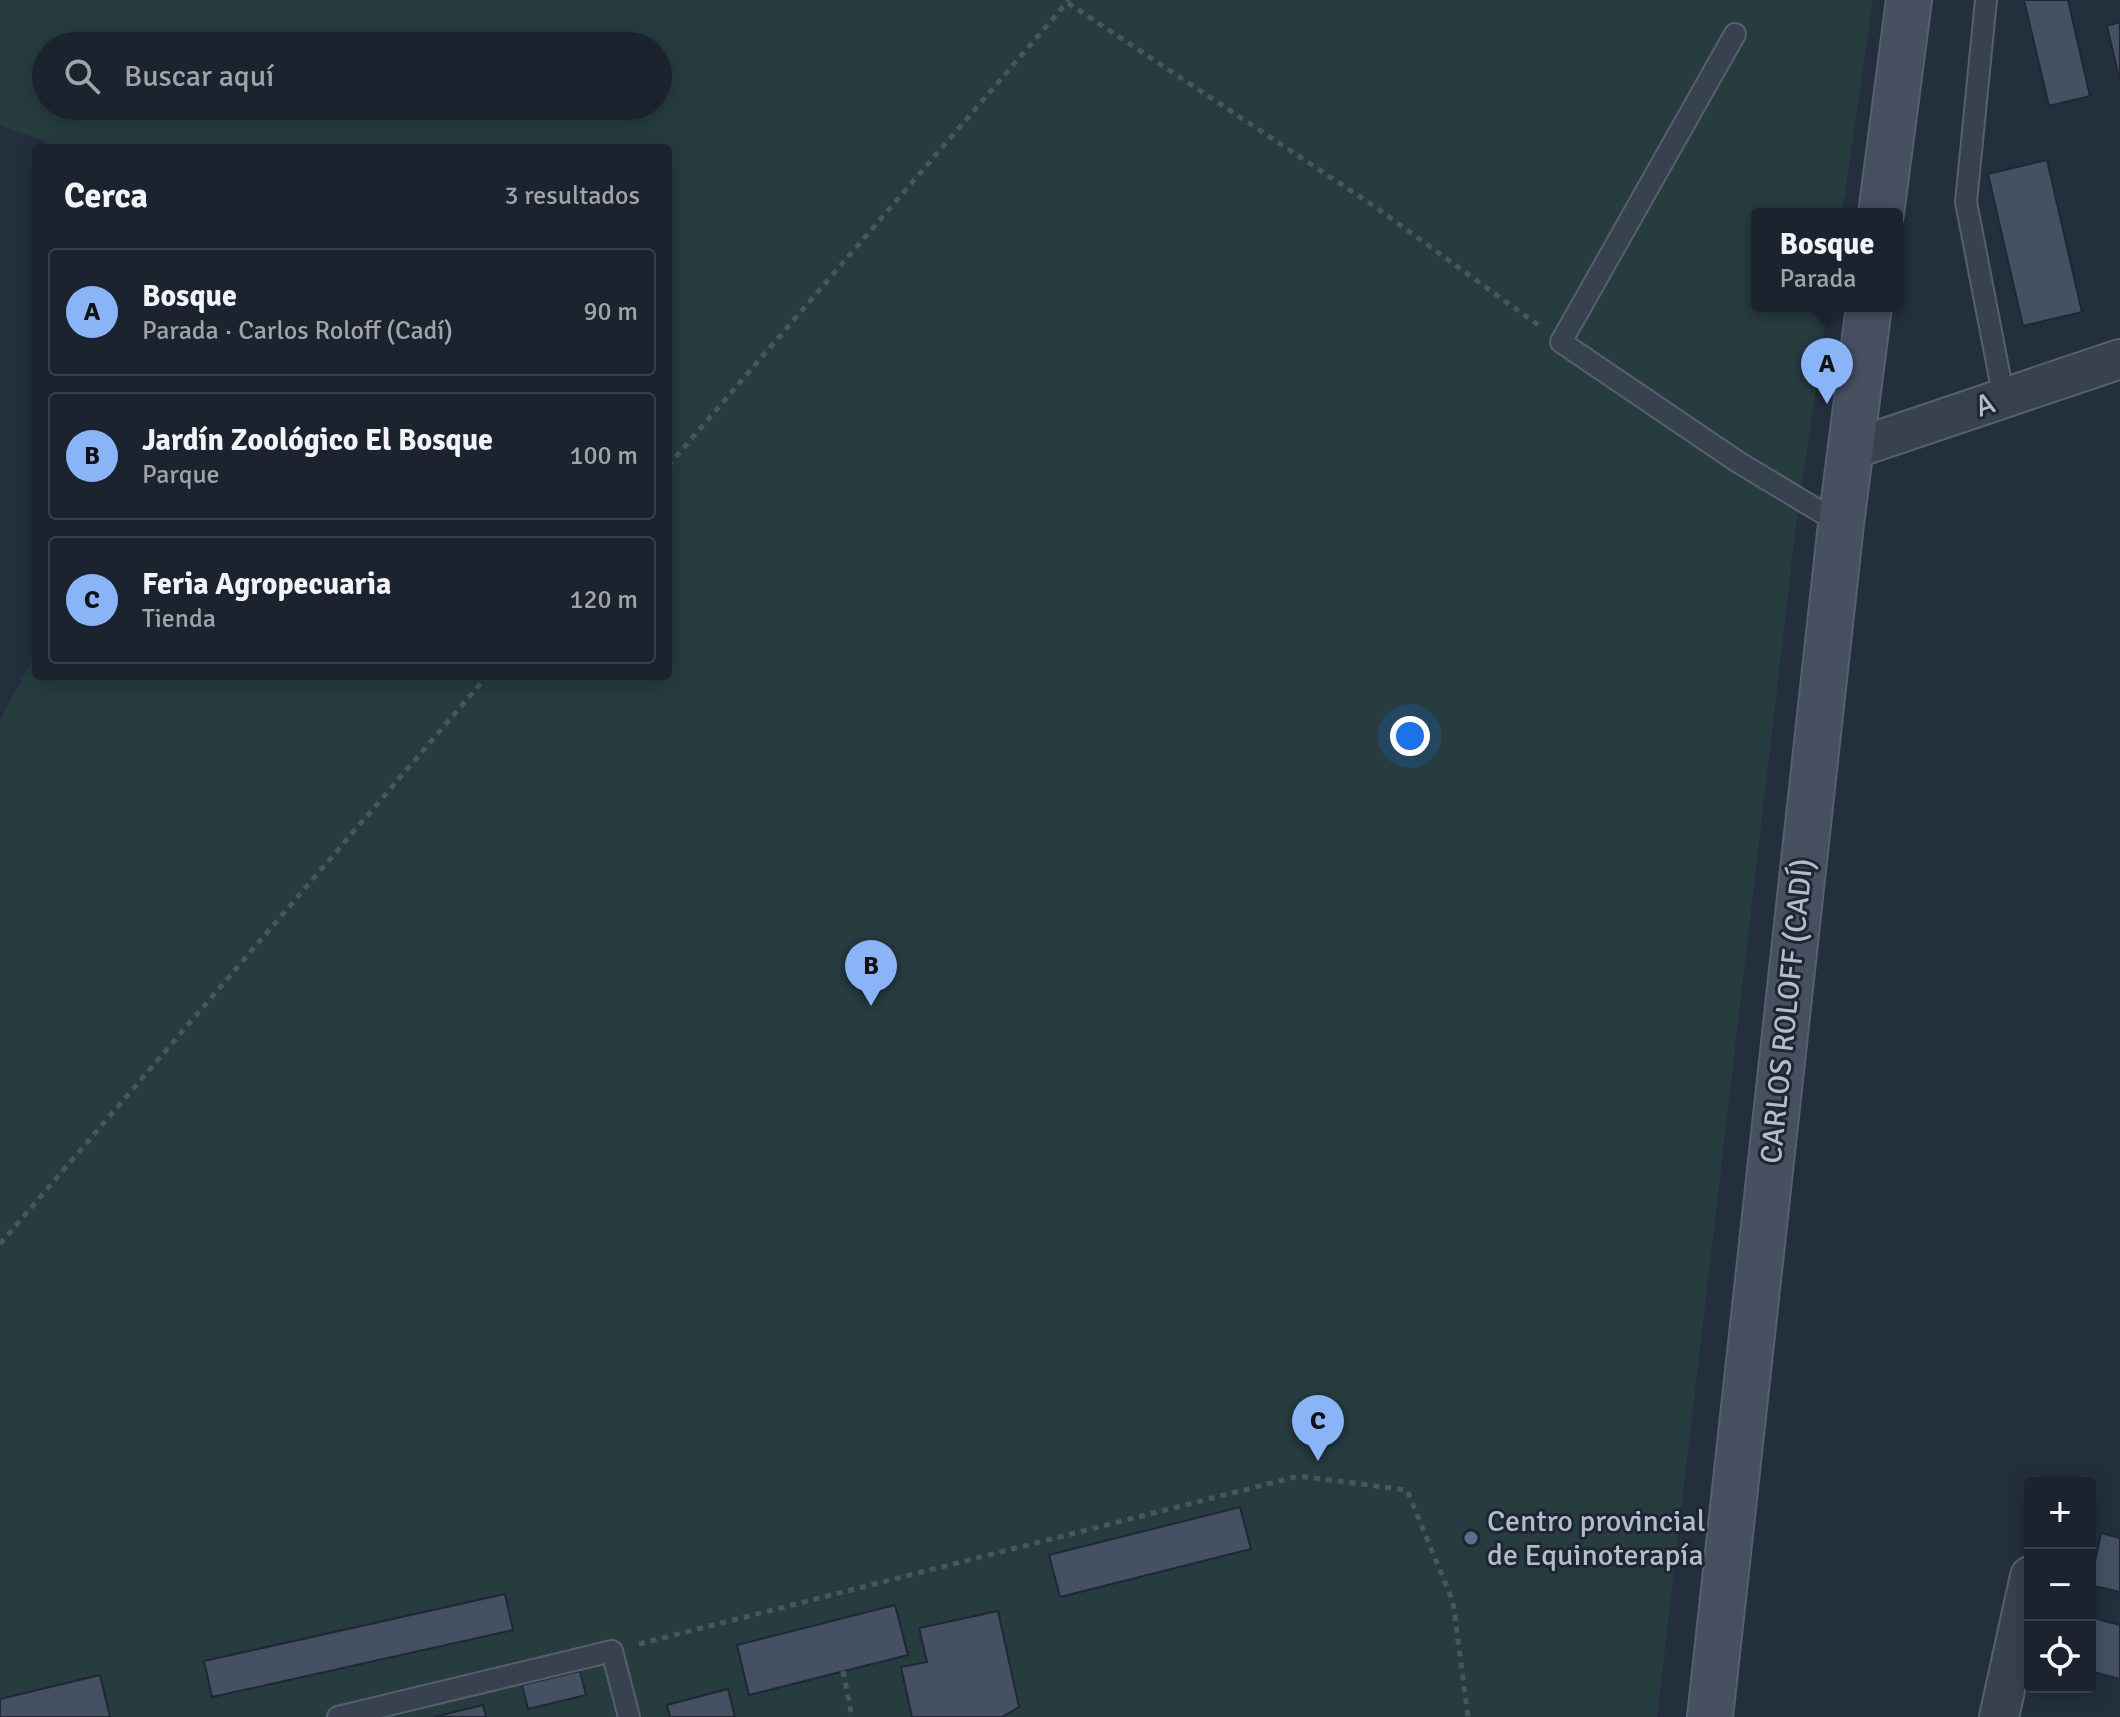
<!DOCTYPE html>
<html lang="es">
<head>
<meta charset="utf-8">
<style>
	:root { --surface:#1b232e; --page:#282f3a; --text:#f1f3f6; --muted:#a0a4aa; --line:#39404a; --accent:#8ab4f8 }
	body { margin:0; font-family:Signika,sans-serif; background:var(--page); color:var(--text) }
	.controls { position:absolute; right:24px; bottom:24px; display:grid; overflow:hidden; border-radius:8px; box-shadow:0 4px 20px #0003 }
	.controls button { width:72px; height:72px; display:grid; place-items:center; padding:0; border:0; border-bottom:2px solid var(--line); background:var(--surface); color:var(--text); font:40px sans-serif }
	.you { position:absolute; left:1410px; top:736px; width:28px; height:28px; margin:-20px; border:6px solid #fff; border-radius:50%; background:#1a73e8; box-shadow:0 0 0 12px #1a73e833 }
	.badge { display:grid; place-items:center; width:52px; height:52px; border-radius:50%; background:var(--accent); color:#111; font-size:26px; font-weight:700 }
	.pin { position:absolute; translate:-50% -66px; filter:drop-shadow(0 2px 4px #0008) }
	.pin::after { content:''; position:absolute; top:42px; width:28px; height:24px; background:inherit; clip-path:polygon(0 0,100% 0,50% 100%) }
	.popup { position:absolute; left:1751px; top:208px; width:152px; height:104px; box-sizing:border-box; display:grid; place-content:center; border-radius:8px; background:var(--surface); filter:drop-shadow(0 2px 6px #0005); font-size:26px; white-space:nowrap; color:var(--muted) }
	.popup b { font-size:30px; color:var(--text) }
	.popup::after { content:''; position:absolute; left:50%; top:100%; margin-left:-16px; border:16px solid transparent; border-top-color:var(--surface) }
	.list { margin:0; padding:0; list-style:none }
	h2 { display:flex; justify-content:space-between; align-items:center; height:104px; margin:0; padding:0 32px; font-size:34px }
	h2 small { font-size:26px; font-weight:400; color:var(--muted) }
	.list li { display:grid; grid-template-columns:52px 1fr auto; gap:24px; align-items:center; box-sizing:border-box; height:128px; margin:0 16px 16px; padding:0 16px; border:2px solid var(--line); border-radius:8px }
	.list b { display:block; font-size:30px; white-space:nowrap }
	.list p { margin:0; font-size:26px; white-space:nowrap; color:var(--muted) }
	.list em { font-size:26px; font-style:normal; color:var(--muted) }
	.icon { flex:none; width:44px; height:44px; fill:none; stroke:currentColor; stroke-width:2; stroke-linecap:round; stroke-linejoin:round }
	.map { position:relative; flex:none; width:2120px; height:1717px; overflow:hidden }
	.search { position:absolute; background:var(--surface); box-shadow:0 4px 20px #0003; left:32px; top:32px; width:640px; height:88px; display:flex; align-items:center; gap:20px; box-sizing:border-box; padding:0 28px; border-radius:44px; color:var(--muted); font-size:30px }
	.panel { position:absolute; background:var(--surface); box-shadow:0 4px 20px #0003; left:32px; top:144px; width:640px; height:536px; border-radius:8px }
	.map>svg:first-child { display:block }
</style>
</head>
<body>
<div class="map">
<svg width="2120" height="1717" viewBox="0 0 2120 1717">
	<rect width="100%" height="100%" fill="#242f3e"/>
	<path fill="#263c3f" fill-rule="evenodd" d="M0,0H1873L1842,214H1757V306H1828L1796,526L1657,1717H0V720L36,653V676H668V148H47V142L0,126ZM46,46H658V106H46Z"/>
	<path fill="#455162" stroke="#1f2835" stroke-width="2" d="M2024,0H2068L2090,96L2049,106Z
		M2120,22V82L2107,26Z
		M2047,160L2082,312L2023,326L1988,174Z
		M1240,1507L1251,1549L1060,1597L1049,1555Z
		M2101,1533L2120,1538V1592L2090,1585Z
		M505,1594L513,1630L212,1697L204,1661Z
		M895,1605L908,1655L749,1695L737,1645Z
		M998,1611L1019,1707L1002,1717H912L901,1667L927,1662L919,1628Z
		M2090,1617L2120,1625V1679L2090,1671Z
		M580,1671L586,1695L528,1709L522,1685Z
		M100,1675L110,1717H0V1699Z
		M728,1689L735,1717H670L667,1705Z
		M483,1705L486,1717H434Z"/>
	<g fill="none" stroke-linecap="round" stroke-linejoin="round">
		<g stroke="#565f6c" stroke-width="24">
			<path id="lane" d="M1986,0L1966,202L2004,399
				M1735,34L1561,342L1738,462L1841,524
				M338,1717L612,1651L629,1717"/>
		</g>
		<g stroke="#565f6c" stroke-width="42">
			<path id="street" d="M1850,450L2120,359
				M1999,1717L2030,1576"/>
		</g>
		<g stroke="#565f6c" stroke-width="48">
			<path id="secondary" d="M1881,214L1909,0
				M1710,1717L1841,524L1869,306"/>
		</g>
		<path stroke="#44595c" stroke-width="5" stroke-dasharray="6 6" stroke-linecap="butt" d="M1068,3L1374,206L1538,325
			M668,466L1069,0
			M0,1244L487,676
			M639,1644L1299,1476L1407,1490L1453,1602L1468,1717
			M843,1671L852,1717"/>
		<use href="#lane" stroke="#38414e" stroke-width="20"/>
		<use href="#street" stroke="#38414e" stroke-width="38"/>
		<use href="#secondary" stroke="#465061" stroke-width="44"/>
	</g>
	<circle fill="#5c6f8a" stroke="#1d2633" stroke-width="3" cx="1471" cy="1538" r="8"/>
	<g text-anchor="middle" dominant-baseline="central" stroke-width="6" stroke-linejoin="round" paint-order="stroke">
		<g font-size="30" fill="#b4bcc9" stroke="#1d2633">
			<text transform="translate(1985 405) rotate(-19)">A</text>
			<text transform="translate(1787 1011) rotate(-84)">CARLOS ROLOFF (CADÍ)</text>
		</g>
		<g font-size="30" fill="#b4bcc9" stroke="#1d2633" text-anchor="start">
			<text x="1487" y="1521">Centro provincial<tspan x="1487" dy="34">de Equinoterapía</tspan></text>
		</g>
	</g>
</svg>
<div class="controls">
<button>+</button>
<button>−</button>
<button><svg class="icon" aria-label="locate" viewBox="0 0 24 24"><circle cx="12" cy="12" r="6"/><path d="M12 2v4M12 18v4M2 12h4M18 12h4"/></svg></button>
</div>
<div class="you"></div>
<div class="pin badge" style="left:1827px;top:404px">A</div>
<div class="popup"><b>Bosque</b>Parada</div>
<div class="pin badge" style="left:871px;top:1006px">B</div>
<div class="pin badge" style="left:1318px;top:1461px">C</div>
<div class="search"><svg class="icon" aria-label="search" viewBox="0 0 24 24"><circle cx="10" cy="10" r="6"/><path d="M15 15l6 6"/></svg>Buscar aquí</div>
<section class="panel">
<h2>Cerca<small>3 resultados</small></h2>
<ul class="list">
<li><span class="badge">A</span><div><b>Bosque</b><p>Parada · Carlos Roloff (Cadí)</p></div><em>90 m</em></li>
<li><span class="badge">B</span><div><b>Jardín Zoológico El Bosque</b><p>Parque</p></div><em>100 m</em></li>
<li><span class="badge">C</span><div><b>Feria Agropecuaria</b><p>Tienda</p></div><em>120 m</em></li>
</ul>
</section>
</div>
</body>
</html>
